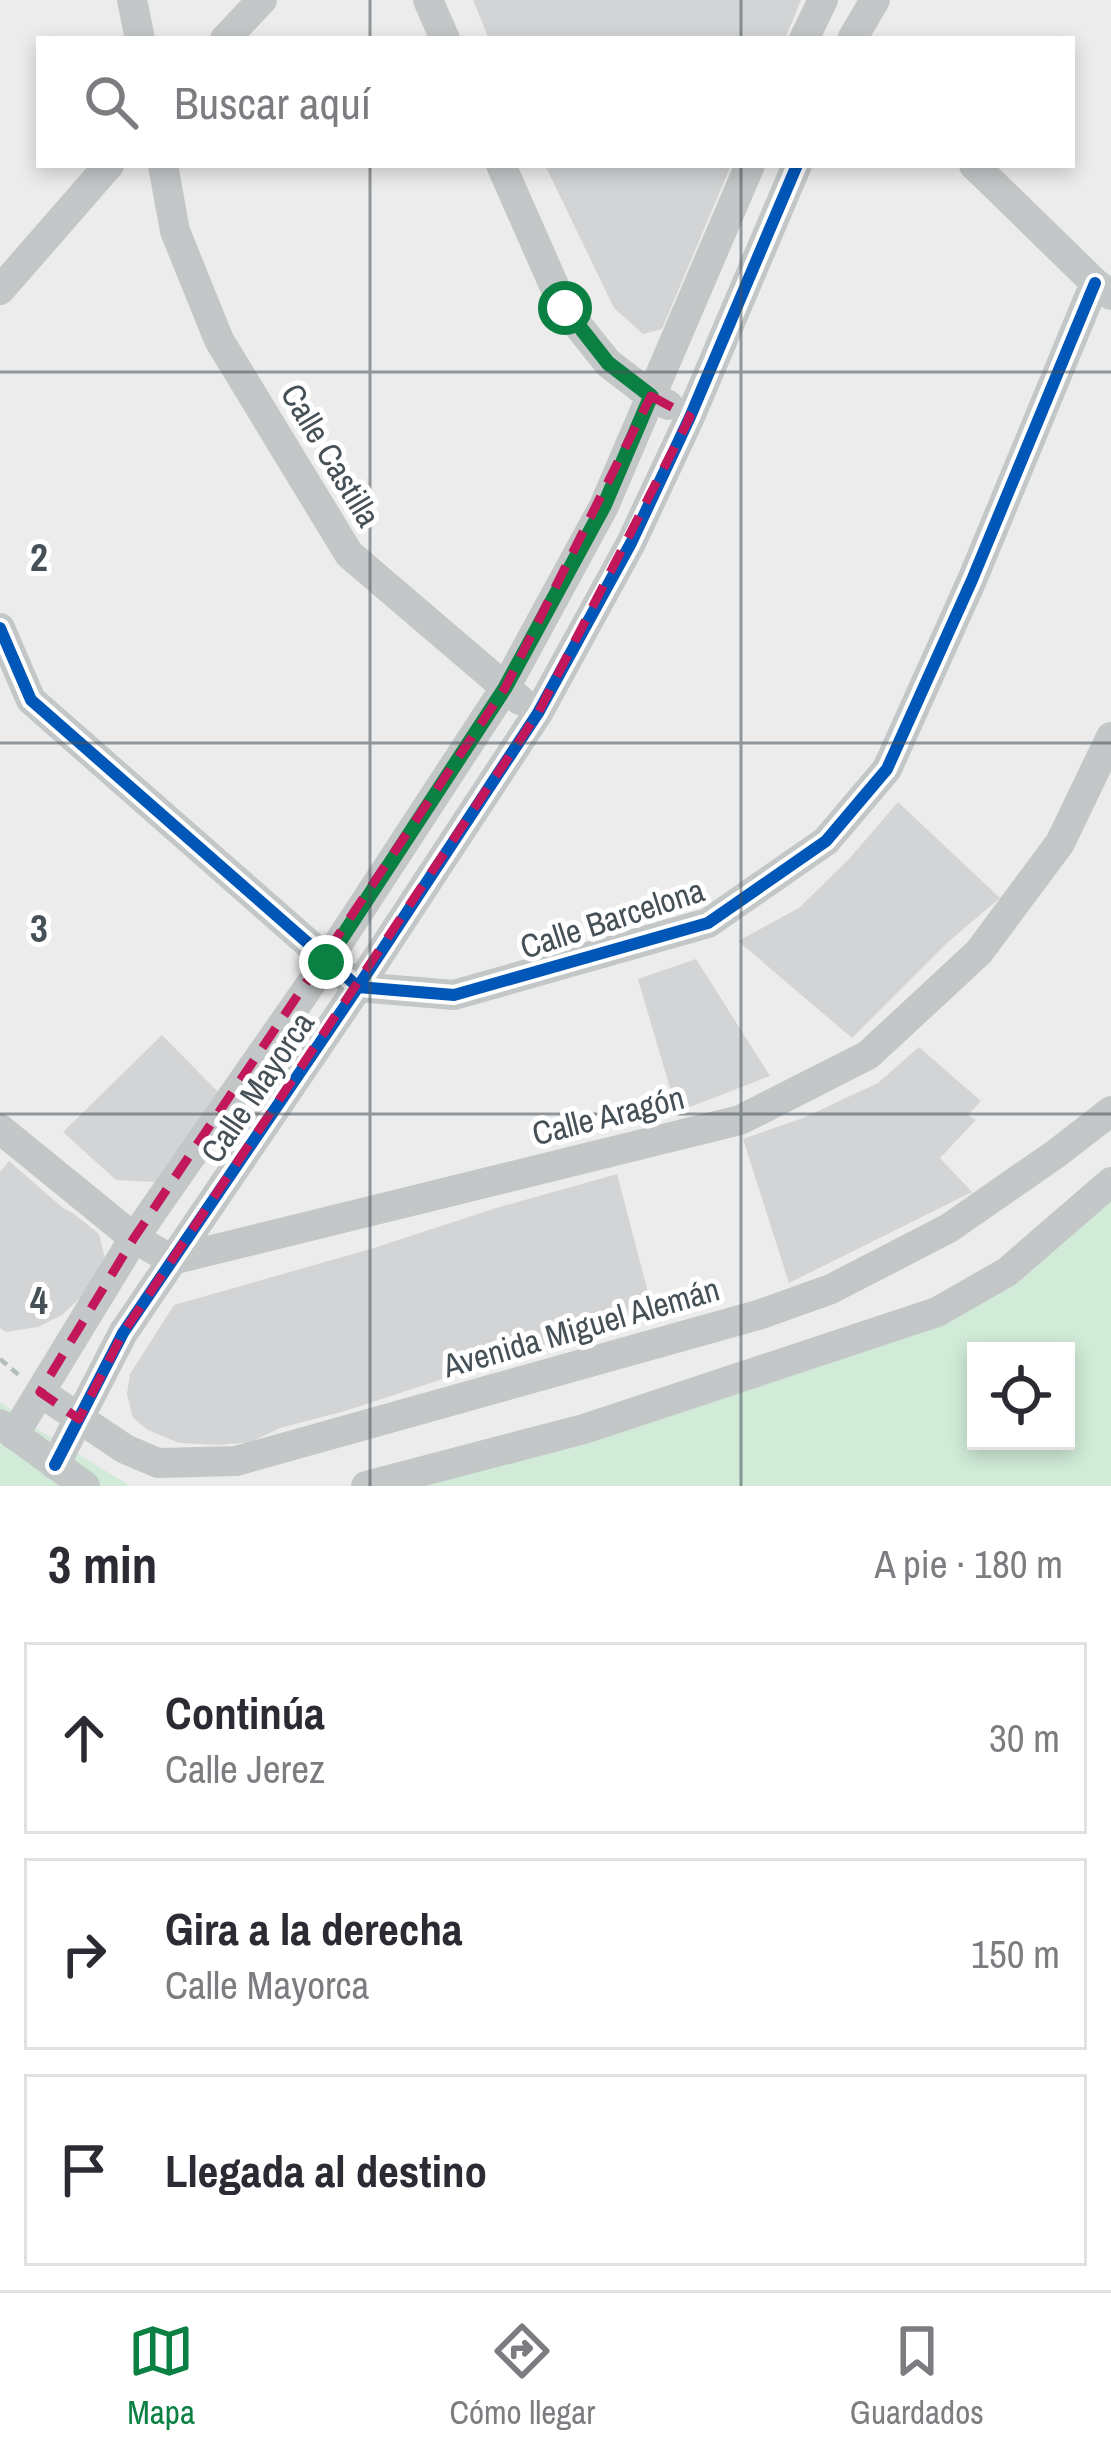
<!DOCTYPE html>
<html lang="es">
<head>
<meta charset="utf-8">
<style>
	:root { --surface:#fff; --page:#f2f2f3; --text:#2b2b33; --muted:#7c7c81; --line:#e1e1e2; --accent:#0b8043 }
	body { margin:0; font-family:"Archivo Narrow",sans-serif; background:var(--page); color:var(--text) }
	.controls { position:absolute; right:36px; bottom:36px; display:grid; overflow:hidden; border-radius:0px; box-shadow:0 6px 18px #0003 }
	.controls button { width:108px; height:108px; display:grid; place-items:center; padding:0; border:0; border-bottom:3px solid var(--line); background:var(--surface); color:var(--text); font:60px sans-serif }
	.stop { position:absolute; width:36px; height:36px; margin:-27px; border:9px solid #0b8043; border-radius:50%; background:#fff }
	.stop.end { background:#0b8043; border-color:#fff; box-shadow:0 3px 12px #0008 }
	.list { margin:0; padding:0; list-style:none }
	h2 { display:flex; justify-content:space-between; align-items:center; height:156px; margin:0; padding:0 48px; font-size:51px }
	h2 small { font-size:39px; font-weight:400; color:var(--muted) }
	.list li { display:grid; grid-template-columns:78px 1fr auto; gap:36px; align-items:center; box-sizing:border-box; height:192px; margin:0 24px 24px; padding:0 24px; border:3px solid var(--line); border-radius:0px }
	.list b { display:block; font-size:45px; white-space:nowrap }
	.list p { margin:0; font-size:39px; white-space:nowrap; color:var(--muted) }
	.list em { font-size:39px; font-style:normal; color:var(--muted) }
	.icon { flex:none; width:66px; height:66px; fill:none; stroke:currentColor; stroke-width:2; stroke-linecap:round; stroke-linejoin:round }
	.map { position:relative; flex:none; width:1111px; height:1486px; overflow:hidden }
	.search { position:absolute; background:var(--surface); box-shadow:0 6px 18px #0003; left:36px; right:36px; top:36px; height:132px; display:flex; align-items:center; gap:30px; box-sizing:border-box; padding:0 42px; border-radius:0px; color:var(--muted); font-size:45px }
	.sheet { height:804px; background:var(--surface) }
	nav { display:flex; justify-content:space-around; align-items:center; box-sizing:border-box; height:168px; border-top:3px solid var(--line); background:var(--surface); font-size:33px; color:var(--muted) }
	nav a { display:grid; justify-items:center; gap:6px }
	nav .on { color:var(--accent) }
	.map>svg:first-child { display:block }
</style>
</head>
<body>
<div class="map">
<svg width="1111" height="1486" viewBox="0 0 1111 1486">
	<rect width="100%" height="100%" fill="#edecec"/>
	<path fill="#d1ebd8" fill-rule="evenodd" d="M1111,1198V1486H392L958,1308ZM976,1351H1066V1441H976Z
		M0,1402L36,1428L130,1486H0Z"/>
	<path fill="#d3d4d5" d="M473,0H801L785,39H489Z
		M545,165H731L662,329L643,334L614,308Z
		M898,802L1000,898L948,942L852,1038L738,941L799,908L850,858Z
		M696,959L770,1076L677,1112L638,979Z
		M162,1035L219,1093L157,1182L116,1180L63,1132Z
		M919,1047L981,1101L968,1115L976,1120L940,1158L972,1192L789,1283L743,1139L803,1118L878,1083Z
		M9,1161L63,1208L73,1213L99,1234L105,1258L90,1289L62,1315L38,1327L6,1332L0,1328V1172Z
		M617,1174L655,1319L533,1356L470,1370L345,1411L280,1428L251,1442L218,1445L179,1443L148,1430L133,1418L127,1394L130,1374L174,1305L374,1248L496,1208Z"/>
	<g fill="none" stroke-linecap="round" stroke-linejoin="round">
		<path stroke="#b3bfba" stroke-width="4.5" stroke-dasharray="9 6" stroke-linecap="butt" d="M0,1359L19,1375"/>
		<path stroke="#c3c7c8" stroke-width="30" d="M132,0L140,39
			M428,0L445,39
			M225,39L262,0
			M804,39L823,0
			M852,39L875,0
			M163,165L175,231L219,340L349,554L520,700
			M501,165L564,308L608,363L651,396L668,405
			M974,165L1095,283L1111,295
			M0,290L109,165
			M0,628L31,700L358,987L454,995L708,923L826,841L887,769L972,580L1095,283
			M0,1129L134,1238L172,1260L740,1120L868,1055L979,952L1060,843L1111,737
			M40,1392L125,1449L158,1463L236,1461L758,1315L831,1289L949,1228L1057,1153L1111,1111
			M0,1424L85,1486
			M14,1435L134,1238L326,962L505,688L604,506L750,165
			M55,1465L123,1333L358,987L538,713L631,543L690,417L797,165
			M366,1486L584,1429L937,1312L1007,1272L1111,1182"/>
		<g stroke="#fff" stroke-width="20">
			<path id="cycleway" d="M0,628L31,700L358,987L454,995L708,923L826,841L887,769L972,580L1095,283
				M55,1465L123,1333L358,987L538,713L631,543L690,417L797,165"/>
		</g>
		<use href="#cycleway" stroke="#0057b8" stroke-width="12"/>
	</g>
	<g fill="none" stroke-linecap="round" stroke-linejoin="round">
		<path stroke="#0b8043" stroke-width="15" d="M326,962L505,688L604,506L651,396L608,363L565,308"/>
	</g>
	<path fill="none" stroke="#c2185b" stroke-width="9" stroke-dasharray="24 15" stroke-linejoin="round" d="M651,396L690,417L538,713L123,1333L79,1419L40,1392L134,1238L505,688Z"/>
	<path fill="none" stroke="#455057" stroke-width="3" stroke-opacity="0.55" d="M370,0V39M741,0V39M370,165V1486M741,165V1486M0,372H1111M0,743H1111M0,1114H1111"/>
	<g text-anchor="middle" dominant-baseline="central" stroke-width="10" stroke-linejoin="round" paint-order="stroke">
		<g font-size="33" fill="#455057" stroke="#fff">
			<text transform="translate(331 455) rotate(59)">Calle Castilla</text>
			<text transform="translate(612 918) rotate(-18)">Calle Barcelona</text>
			<text transform="translate(257 1087) rotate(-56)">Calle Mayorca</text>
			<text transform="translate(608 1115) rotate(-14)">Calle Aragón</text>
			<text transform="translate(581 1327) rotate(-16)">Avenida Miguel Alemán</text>
		</g>
	</g>
	<g font-size="39" text-anchor="middle" font-weight="bold" fill="#455057" stroke="#fff" stroke-width="10" stroke-linejoin="round" paint-order="stroke">
		<text x="39" y="571">2</text>
		<text x="39" y="942">3</text>
		<text x="39" y="1314">4</text>
	</g>
</svg>
<div class="controls">
<button><svg class="icon" aria-label="locate" viewBox="0 0 24 24"><circle cx="12" cy="12" r="6"/><path d="M12 2v4M12 18v4M2 12h4M18 12h4"/></svg></button>
</div>
<div class="stop" style="left:565px;top:308px"></div>
<div class="stop end" style="left:326px;top:962px"></div>
<div class="search"><svg class="icon" aria-label="search" viewBox="0 0 24 24"><circle cx="10" cy="10" r="6"/><path d="M15 15l6 6"/></svg>Buscar aquí</div>
</div>
<section class="sheet">
<h2>3 min<small>A pie · 180 m</small></h2>
<ul class="list">
<li><svg class="icon" aria-label="ahead" viewBox="0 0 24 24"><path d="M12 20V5M6 11l6-6 6 6"/></svg><div><b>Continúa</b><p>Calle Jerez</p></div><em>30 m</em></li>
<li><svg class="icon" aria-label="right" viewBox="0 0 24 24"><path d="M7 20v-9h11M14 6l5 5-5 5"/></svg><div><b>Gira a la derecha</b><p>Calle Mayorca</p></div><em>150 m</em></li>
<li><svg class="icon" aria-label="arrive" viewBox="0 0 24 24"><path d="M6 21V4h12l-3 4 3 4H6"/></svg><div><b>Llegada al destino</b></div></li>
</ul>
</section>
<nav>
<a class="on"><svg class="icon" aria-label="map" viewBox="0 0 24 24"><path d="M3 6l6-2 6 2 6-2v14l-6 2-6-2-6 2zM9 4v14M15 6v14"/></svg>Mapa</a>
<a><svg class="icon" aria-label="directions" viewBox="0 0 24 24"><path d="M12 3l9 9-9 9-9-9zM9 14v-3h6M13 9l2 2-2 2"/></svg>Cómo llegar</a>
<a><svg class="icon" aria-label="saved" viewBox="0 0 24 24"><path d="M7 4h10v16l-5-4-5 4z"/></svg>Guardados</a>
</nav>
</body>
</html>
